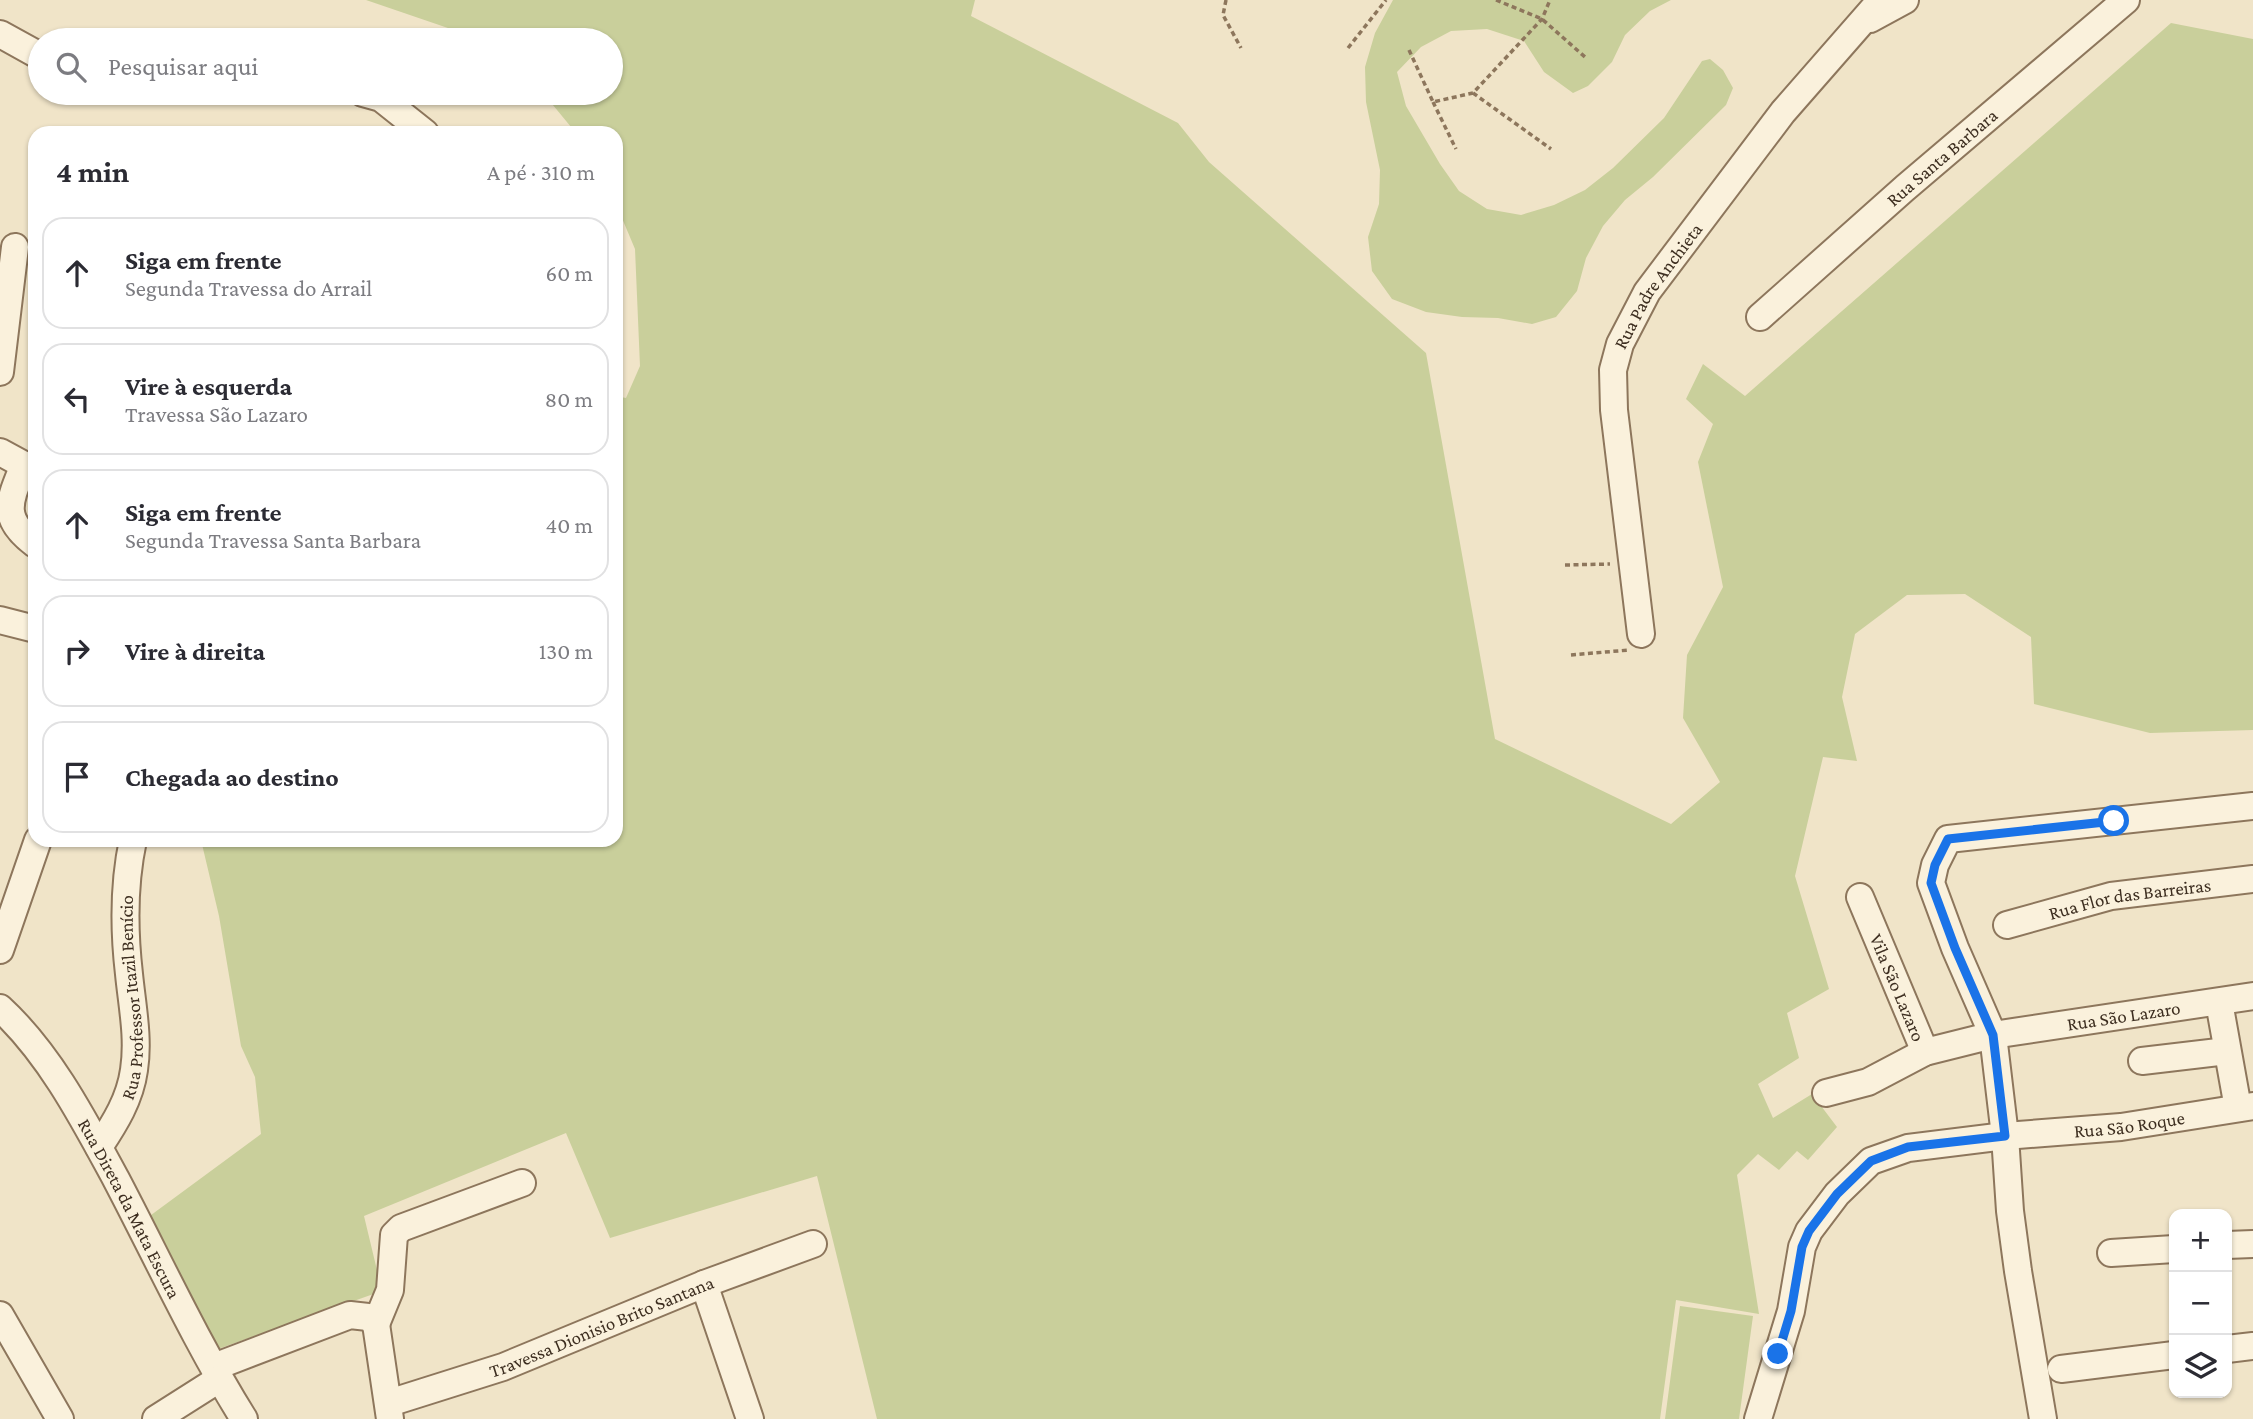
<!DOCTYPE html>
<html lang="pt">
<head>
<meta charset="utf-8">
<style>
	:root { --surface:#fff; --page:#f2f2f3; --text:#2b2b33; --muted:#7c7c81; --line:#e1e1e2 }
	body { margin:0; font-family:"Crimson Pro",serif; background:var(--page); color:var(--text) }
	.controls { position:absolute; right:21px; bottom:21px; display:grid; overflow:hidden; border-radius:14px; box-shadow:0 2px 5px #0004 }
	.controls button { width:63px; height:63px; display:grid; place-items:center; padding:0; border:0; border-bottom:2px solid var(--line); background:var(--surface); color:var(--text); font:35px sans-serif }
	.stop { position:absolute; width:21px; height:21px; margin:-16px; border:5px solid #1a73e8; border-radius:50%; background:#fff }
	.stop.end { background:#1a73e8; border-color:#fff; box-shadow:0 2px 7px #0008 }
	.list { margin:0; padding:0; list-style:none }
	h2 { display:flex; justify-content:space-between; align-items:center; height:91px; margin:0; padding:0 28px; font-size:30px }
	h2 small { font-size:23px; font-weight:400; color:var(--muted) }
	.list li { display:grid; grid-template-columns:46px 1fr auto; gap:21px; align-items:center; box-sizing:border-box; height:112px; margin:0 14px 14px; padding:0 14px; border:2px solid var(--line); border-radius:21px }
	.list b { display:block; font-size:26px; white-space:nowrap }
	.list p { margin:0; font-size:23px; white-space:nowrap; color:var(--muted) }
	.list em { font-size:23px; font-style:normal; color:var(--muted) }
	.icon { flex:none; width:38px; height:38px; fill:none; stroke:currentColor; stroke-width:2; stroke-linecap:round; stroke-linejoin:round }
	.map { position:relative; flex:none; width:2253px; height:1419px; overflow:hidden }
	.search { position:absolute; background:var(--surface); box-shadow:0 2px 5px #0004; left:28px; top:28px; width:595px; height:77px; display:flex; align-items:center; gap:18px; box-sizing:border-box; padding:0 24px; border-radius:38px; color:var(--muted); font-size:26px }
	.panel { position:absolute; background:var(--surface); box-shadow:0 2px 5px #0004; left:28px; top:126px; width:595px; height:721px; border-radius:21px }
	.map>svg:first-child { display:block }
</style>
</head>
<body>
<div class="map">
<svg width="2253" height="1419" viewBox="0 0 2253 1419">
	<rect width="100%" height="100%" fill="#f0e4c8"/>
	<path fill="#c9cf9b" d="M366,0H975L971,16L1178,123L1209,162L1426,353L1495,739L1671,824L1720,782L1683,718L1687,655L1723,587L1698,462L1713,424L1686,399L1703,364L1745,396L2171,23L2253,39V730L2150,733L2034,704L2031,637L1965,594L1907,595L1855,634L1842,697L1857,761L1823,757L1795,876L1829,989L1787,1013L1799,1058L1758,1084L1773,1118L1812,1094L1837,1127L1808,1160L1797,1151L1779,1170L1758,1154L1737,1175L1759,1314L1676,1300L1660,1419H877L817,1176L610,1238L566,1133L364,1216L382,1291L218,1349L147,1218L261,1134L255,1077L241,1046L219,916L201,840H616V396L626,398L640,366L635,249L616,204V133H576L543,93H611V40H483Z
		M1393,0H1671L1650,11L1625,35L1612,62L1588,86L1573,93L1544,72L1524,41L1487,29L1451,31L1421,47L1397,72L1406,106L1440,164L1459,191L1487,209L1521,215L1554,205L1585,190L1613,168L1664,118L1702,61L1710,59L1723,70L1733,88L1726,105L1653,177L1625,200L1603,226L1586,258L1577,291L1556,317L1532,324L1498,318L1462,317L1426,312L1392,299L1372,271L1368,237L1379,204L1380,170L1366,102L1365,67L1375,33Z
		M1680,1306L1753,1316L1739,1419H1665Z"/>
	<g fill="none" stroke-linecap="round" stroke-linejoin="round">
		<g stroke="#8d765c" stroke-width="30">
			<g id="minor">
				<path d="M1870,19L1905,0"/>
				<path d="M0,34L40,56"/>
				<path d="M363,93L381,98L425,133"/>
				<path id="s1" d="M1760,317L1905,188L2126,0"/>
				<path d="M0,372L15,247"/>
				<path d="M0,452L35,471"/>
				<path d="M24,465C9,502 0,518 35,544"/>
				<path d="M0,620L35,629"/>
				<path id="s2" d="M1641,634L1614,410L1613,370L1620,344L1647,292L1783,112L1881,0"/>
				<path id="s3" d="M1860,897L1925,1052"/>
				<path id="s4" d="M2007,925L2111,896L2253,879"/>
				<path d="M0,950L38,840"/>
				<path d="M2219,1002L2238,1108"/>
				<path id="s5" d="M0,1008C50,1054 84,1120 116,1179C158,1259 196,1342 244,1419"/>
				<path d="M2142,1061L2227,1051"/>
				<path id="s6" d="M1826,1093L1868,1082L1925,1052L1993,1035L2253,996"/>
				<path id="s7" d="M99,1147C115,1123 130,1099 134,1070C139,1038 132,1005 129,974C124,931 124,882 133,840"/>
				<path d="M2227,1245L2253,1244"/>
				<path d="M2111,1253L2174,1249"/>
				<path d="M704,1284L750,1419"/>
				<path d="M0,1315L60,1419"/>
				<path d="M376,1324L390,1290L394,1235L401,1228L522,1183"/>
				<path d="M2227,1349L2253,1346"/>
				<path d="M214,1367L350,1315L368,1317L376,1324L390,1419"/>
				<path d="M2061,1369L2174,1355"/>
				<path id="s8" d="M389,1403L503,1367L704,1284L813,1244"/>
				<path d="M156,1419L219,1379"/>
				<path id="s9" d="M1758,1419L1791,1311L1802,1247L1809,1231L1837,1194L1871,1161L1908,1148L2005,1136L2121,1127L2253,1106"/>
				<path d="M2043,1419L2018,1271L2010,1211L2005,1136L1993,1035L1955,948L1931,883L1935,865L1948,839L2253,806"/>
			</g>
		</g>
		<path stroke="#8d765c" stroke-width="3.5" stroke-dasharray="5 3.5" stroke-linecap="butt" d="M1226,0L1223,15L1241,48
			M1496,0L1542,19L1585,57
			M1348,48L1386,0
			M1409,50L1433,102L1473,93L1542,19L1550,0
			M1473,93L1551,149
			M1433,102L1456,149
			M1565,565L1610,564
			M1571,655L1629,650"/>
		<use href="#minor" stroke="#faf1dc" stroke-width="26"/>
	</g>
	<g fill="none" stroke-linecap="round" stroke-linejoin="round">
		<path stroke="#1a73e8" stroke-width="9" d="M1778,1354L1791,1311L1802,1247L1809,1231L1837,1194L1871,1161L1908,1147L2005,1136L1993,1035L1955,948L1931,883L1935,865L1948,839L2114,821"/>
	</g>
	<g text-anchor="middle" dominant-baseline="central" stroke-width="5" stroke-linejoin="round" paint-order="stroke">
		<g font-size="19" fill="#3d2e20" stroke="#f7eed8">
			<text stroke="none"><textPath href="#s1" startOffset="242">Rua Santa Barbara</textPath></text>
			<text stroke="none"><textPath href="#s2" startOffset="362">Rua Padre Anchieta</textPath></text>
			<text stroke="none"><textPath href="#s4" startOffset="126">Rua Flor das Barreiras</textPath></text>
			<text stroke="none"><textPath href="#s3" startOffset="98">Vila São Lazaro</textPath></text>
			<text stroke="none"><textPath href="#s7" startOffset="158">Rua Professor Itazil Benício</textPath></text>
			<text stroke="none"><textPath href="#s6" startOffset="310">Rua São Lazaro</textPath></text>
			<text stroke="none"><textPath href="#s9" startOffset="551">Rua São Roque</textPath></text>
			<text stroke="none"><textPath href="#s5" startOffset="240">Rua Direta da Mata Escura</textPath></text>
			<text stroke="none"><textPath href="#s8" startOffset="226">Travessa Dionisio Brito Santana</textPath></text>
		</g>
	</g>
</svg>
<div class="controls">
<button>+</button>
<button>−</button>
<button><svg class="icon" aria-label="layers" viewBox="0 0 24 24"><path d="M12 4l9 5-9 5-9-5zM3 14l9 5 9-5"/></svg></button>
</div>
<div class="stop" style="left:2114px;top:821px"></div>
<div class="stop end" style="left:1778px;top:1354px"></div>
<div class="search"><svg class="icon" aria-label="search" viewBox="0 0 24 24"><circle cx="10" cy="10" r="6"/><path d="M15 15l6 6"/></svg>Pesquisar aqui</div>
<section class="panel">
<h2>4 min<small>A pé · 310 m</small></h2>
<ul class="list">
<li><svg class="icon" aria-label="ahead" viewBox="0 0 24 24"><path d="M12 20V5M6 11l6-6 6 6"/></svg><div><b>Siga em frente</b><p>Segunda Travessa do Arrail</p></div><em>60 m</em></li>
<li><svg class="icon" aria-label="left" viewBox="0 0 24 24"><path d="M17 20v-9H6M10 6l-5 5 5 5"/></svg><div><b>Vire à esquerda</b><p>Travessa São Lazaro</p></div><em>80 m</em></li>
<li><svg class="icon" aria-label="ahead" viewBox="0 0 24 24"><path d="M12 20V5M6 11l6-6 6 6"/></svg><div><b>Siga em frente</b><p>Segunda Travessa Santa Barbara</p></div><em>40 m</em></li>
<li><svg class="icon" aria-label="right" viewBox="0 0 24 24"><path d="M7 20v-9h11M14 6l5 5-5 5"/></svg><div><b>Vire à direita</b></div><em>130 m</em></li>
<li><svg class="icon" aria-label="arrive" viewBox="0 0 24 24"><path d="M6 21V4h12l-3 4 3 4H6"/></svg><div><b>Chegada ao destino</b></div></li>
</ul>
</section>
</div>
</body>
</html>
